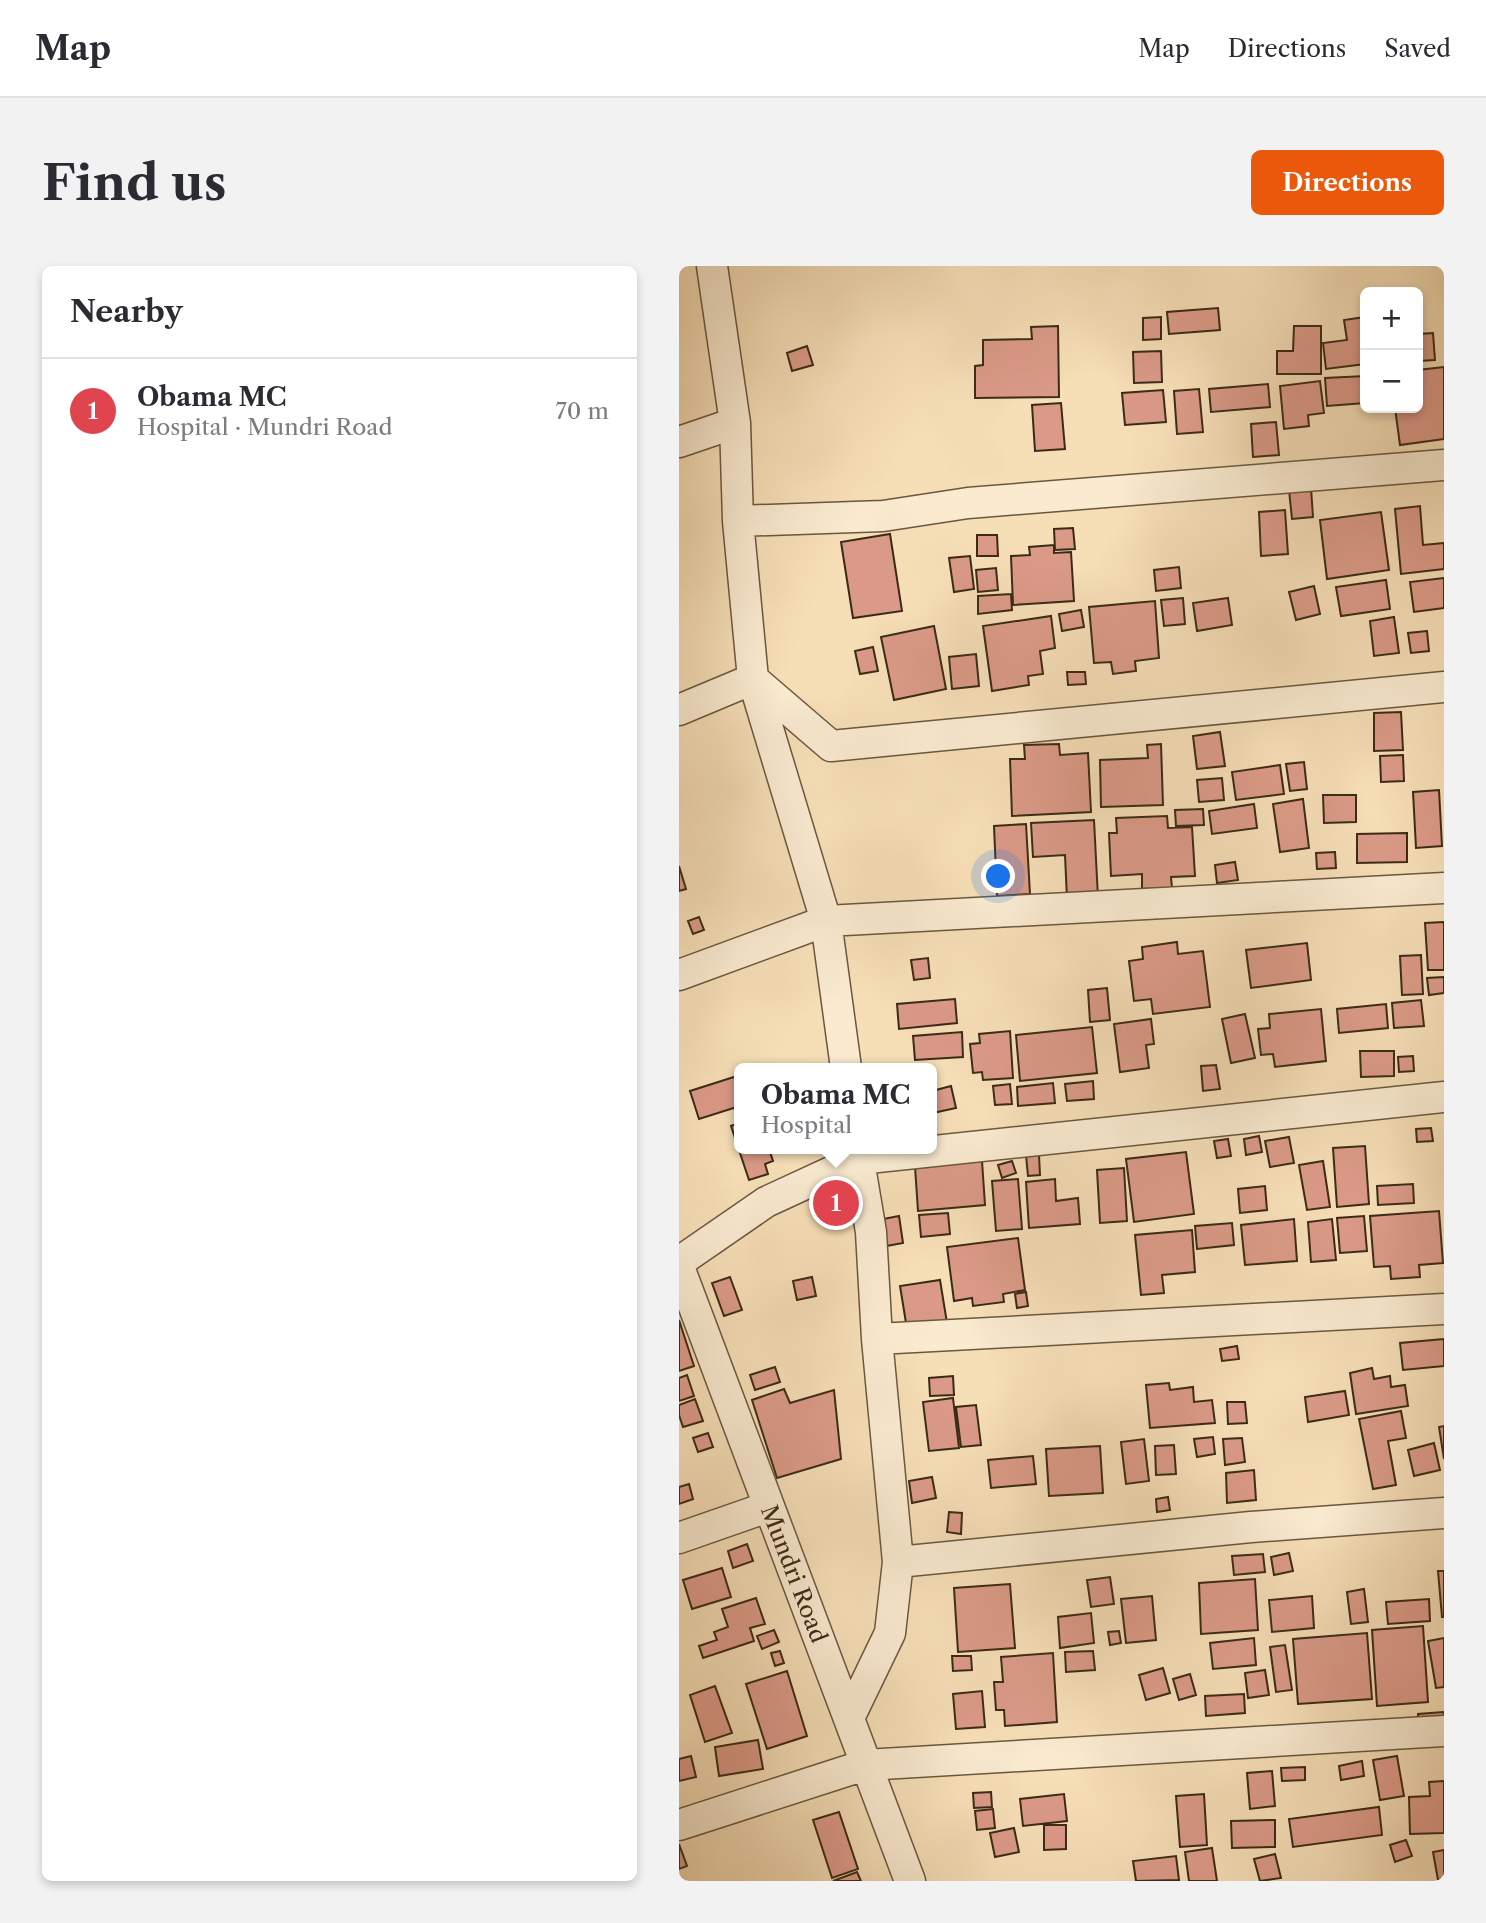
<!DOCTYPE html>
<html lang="en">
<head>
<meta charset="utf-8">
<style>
	:root { --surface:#fff; --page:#f2f2f3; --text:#2b2b33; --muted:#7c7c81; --line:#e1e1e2; --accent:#ea580c }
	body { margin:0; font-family:"Libre Caslon Text",serif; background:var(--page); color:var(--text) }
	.controls { position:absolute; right:21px; top:21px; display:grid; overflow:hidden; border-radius:10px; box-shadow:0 4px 10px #0003 }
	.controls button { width:63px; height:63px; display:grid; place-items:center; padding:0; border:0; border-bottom:2px solid var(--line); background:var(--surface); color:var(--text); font:35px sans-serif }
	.you { position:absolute; left:320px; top:611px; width:24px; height:24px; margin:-18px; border:5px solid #fff; border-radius:50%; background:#1a73e8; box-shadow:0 0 0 10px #1a73e833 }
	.badge { display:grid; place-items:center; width:46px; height:46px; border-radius:50%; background:var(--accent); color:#fff; font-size:23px; font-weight:700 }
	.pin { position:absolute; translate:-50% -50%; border:4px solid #fff; box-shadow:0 2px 7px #0006 }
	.popup { position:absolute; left:55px; top:797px; width:203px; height:91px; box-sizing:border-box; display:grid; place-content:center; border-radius:10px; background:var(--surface); filter:drop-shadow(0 2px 5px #0005); font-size:23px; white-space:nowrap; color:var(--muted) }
	.popup b { font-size:26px; color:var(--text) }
	.popup::after { content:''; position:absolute; left:50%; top:100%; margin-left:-14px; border:14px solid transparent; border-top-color:var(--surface) }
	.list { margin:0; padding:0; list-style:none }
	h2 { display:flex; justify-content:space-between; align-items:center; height:91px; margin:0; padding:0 28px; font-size:30px }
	h2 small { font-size:23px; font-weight:400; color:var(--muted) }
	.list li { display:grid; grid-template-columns:46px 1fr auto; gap:21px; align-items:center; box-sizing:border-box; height:105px; padding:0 28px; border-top:2px solid var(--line) }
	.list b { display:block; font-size:26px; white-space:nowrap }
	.list p { margin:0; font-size:23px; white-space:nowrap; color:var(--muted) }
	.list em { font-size:23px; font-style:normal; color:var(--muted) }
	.map { position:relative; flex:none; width:765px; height:1615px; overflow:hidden; border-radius:10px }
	header { display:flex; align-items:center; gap:42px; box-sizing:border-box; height:98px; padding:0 35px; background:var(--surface); border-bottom:2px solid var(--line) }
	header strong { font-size:33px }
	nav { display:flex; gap:38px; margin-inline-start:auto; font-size:24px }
	.intro { display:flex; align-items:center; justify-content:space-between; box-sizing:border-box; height:168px; padding:0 42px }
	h1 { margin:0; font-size:49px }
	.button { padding:18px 32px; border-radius:10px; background:var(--accent); color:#fff; font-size:24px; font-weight:700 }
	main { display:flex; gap:42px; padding:0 42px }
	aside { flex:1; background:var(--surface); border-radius:10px; box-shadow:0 4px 10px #0003 }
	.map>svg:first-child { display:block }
</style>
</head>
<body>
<header>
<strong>Map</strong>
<nav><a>Map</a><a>Directions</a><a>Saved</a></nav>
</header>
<div class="intro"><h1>Find us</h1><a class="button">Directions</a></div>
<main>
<aside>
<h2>Nearby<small></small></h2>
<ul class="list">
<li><span class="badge" style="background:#e0444e">1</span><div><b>Obama MC</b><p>Hospital · Mundri Road</p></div><em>70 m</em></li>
</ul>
</aside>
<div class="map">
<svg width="765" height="1615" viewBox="0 0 765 1615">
	<rect width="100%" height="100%" fill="#f6deb7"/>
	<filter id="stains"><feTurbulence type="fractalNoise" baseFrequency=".00286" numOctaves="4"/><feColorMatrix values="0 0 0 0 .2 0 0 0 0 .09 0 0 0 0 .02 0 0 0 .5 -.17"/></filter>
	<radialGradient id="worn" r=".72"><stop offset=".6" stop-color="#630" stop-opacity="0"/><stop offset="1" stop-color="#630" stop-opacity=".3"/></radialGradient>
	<path fill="#db9a88" stroke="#3b2b16" stroke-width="2" d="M539,42L541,64L490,68L488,46Z
		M482,51V73L464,74V52Z
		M686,51V98L647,103L644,77L668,74L665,54Z
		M379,60L380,131L296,132V100L304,99V74L353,73L352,61Z
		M615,60H642V108H598V85H614Z
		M754,67L756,94L739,95V68Z
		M128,80L134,99L113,105L108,87Z
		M482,85L483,116L455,117L454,86Z
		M765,101V173L721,179L716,142H739V104Z
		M686,110V137L648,140L646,112Z
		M641,115L645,147L629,149L630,160L605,163L601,120Z
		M589,118L591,141L532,146L530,123Z
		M520,123L524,166L498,168L495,125Z
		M484,124L487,156L446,159L443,127Z
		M382,137L386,183L356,185L353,139Z
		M597,156L600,189L574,191L572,158Z
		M632,222L634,251L613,253L610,224Z
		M741,240L744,279L765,277V303L722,308L716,243Z
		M606,244L609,288L582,290L580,246Z
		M702,246L710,304L648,313L641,254Z
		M394,262L396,283L376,284L375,263Z
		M211,268L223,345L174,352L162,276Z
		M298,269H318L319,290H298Z
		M375,279V287L392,286L395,335L334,339L332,290L351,289L350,281Z
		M291,290L295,323L275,326L270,292Z
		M500,301L502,322L477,325L475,304Z
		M317,302L319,324L299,326L297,304Z
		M765,312V342L735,346L731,316Z
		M707,314L711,343L662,350L657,321Z
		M635,320L641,348L617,354L610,326Z
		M332,328L333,344L299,348V330Z
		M504,332L506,358L485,360L482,334Z
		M549,332L553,359L518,365L514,337Z
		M476,335L480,392L456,395L457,405L434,408L432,396L415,397L410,341Z
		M402,344L405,361L383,365L380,348Z
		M372,350L376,382L361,385L364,408L349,410L350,419L313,425L304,360Z
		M715,351L720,387L695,390L691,355Z
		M255,360L267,423L215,434L202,371Z
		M748,365L750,385L732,387L729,367Z
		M194,381L199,405L181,408L176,385Z
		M297,388L300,420L273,423L270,391Z
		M388,406H406L407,418L389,419Z
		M722,446L724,484L695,485V447Z
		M541,466L546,500L518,503L514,470Z
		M380,478L381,489L409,487L412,546L333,550L331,493H346L345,479Z
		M482,478L484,539L422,541L421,494L469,492L468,479Z
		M724,489L725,515L702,516L701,490Z
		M625,496L628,523L611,525L607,498Z
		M601,499L605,528L557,534L553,506Z
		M543,512L545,534L520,536L518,514Z
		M760,524L763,580L737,582L734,526Z
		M644,529H677V556L645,557Z
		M624,533L630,582L601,586L594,538Z
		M575,538L578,562L533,568L530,545Z
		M524,543L525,559L497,560L496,544Z
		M488,550L489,562L513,561L516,610L492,611L493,622L463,623V608L432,610L430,567H438L437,552Z
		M415,554L419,632L388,633L386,589L354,591L352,557Z
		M347,558L351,628L318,630L315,560Z
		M728,567V596L678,597V568Z
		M656,586L657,602L638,603L637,587Z
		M556,596L559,614L538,617L536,599Z
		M0,600L7,623L0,625Z
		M20,651L25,664L14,668L9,655Z
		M765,656V704H749L746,657Z
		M498,676L499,688L524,685L531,741L474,748L472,733L455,735L450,695L464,693L463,681Z
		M628,677L632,714L572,722L567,684Z
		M742,689L744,728L723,729L721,690Z
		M249,692L251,712L235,714L232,694Z
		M765,711V727L750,729L748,712Z
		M428,722L431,754L411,756L409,724Z
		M276,733L278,757L220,763L218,738Z
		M742,734L745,760L715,762L713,737Z
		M707,738L709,762L660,767L658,743Z
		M642,743L647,795L596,801L594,788L582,789L579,763L591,762L590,748Z
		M566,748L576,792L552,797L543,753Z
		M472,753L475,778L467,779L470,802L441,806L435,758Z
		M413,761L418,807L341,815L337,769Z
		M331,765L334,812L304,814L303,806L294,807L291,778L301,777L300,768Z
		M283,766L284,791L236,794L234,770Z
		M681,785H715V810L682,811Z
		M734,790L735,805L720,806L719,791Z
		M537,799L541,823L524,825L522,800Z
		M58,810L61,818V840L20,853L11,825Z
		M414,815L415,833L388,835L386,818Z
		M374,817L376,837L339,840L338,821Z
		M331,818L333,838L316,839L314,820Z
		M272,820L277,842L254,847L253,825Z
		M61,857V883H90L94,895L86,898L89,908L70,914L52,860Z
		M752,862L754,875L738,876L737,863Z
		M580,870L583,886L567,889L565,873Z
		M610,871L615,897L591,901L586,875Z
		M549,873L552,890L538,892L535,875Z
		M686,880L690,938L658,941L654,882Z
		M507,886L515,948L455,956L447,893Z
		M347,889H360L361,909L349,910Z
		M303,895L306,939L239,945L236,901Z
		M333,895L337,907L323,912L319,899Z
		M644,895L651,941L628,944L620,899Z
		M445,902L448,955L421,957L418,904Z
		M339,913L343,963L317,965L313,915Z
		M376,913L377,935L399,932L401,958L350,962L347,916Z
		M734,918L735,937L699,939L698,920Z
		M586,920L588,944L561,947L559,923Z
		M760,945L764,997L740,999L741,1011L712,1013L711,1000L695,1001L691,950Z
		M269,947L271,968L242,971L240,949Z
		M220,950L224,977L202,981L199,954Z
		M685,950L688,985L661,987L658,952Z
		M615,953L618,995L566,999L562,959Z
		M653,953L657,994L632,996L629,956Z
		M553,957L555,979L518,983L516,960Z
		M513,964L516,1006L483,1009L485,1027L462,1029L456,969Z
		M339,972L346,1024L324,1028L325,1036L294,1040L293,1032L275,1035L268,981Z
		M51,1011L63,1044L45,1050L33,1017Z
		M133,1011L137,1030L118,1034L114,1015Z
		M261,1014L268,1057L228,1063L221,1020Z
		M347,1026L349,1040L338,1042L336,1028Z
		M0,1054L15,1100L0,1105Z
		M765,1073V1100L724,1104L721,1077Z
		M558,1080L560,1093L543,1095L541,1083Z
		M96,1101L101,1116L76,1124L71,1109Z
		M693,1102L695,1113L711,1110L712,1121L726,1119L729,1140L677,1148L671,1107Z
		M8,1109L15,1130L0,1135V1112Z
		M274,1110L275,1129L251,1130L250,1112Z
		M490,1117L491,1124L514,1121L515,1136L533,1134L536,1157L471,1162L467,1119Z
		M105,1123L111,1137L155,1124L162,1193L98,1212L73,1134Z
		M666,1125L670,1149L629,1156L626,1131Z
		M274,1132L280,1182L250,1185L244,1136Z
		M16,1133L24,1155L4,1161L0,1149V1139Z
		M548,1136H566L568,1157L549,1158Z
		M297,1139L302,1179L282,1181L277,1141Z
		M722,1145L727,1172L709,1175L717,1219L694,1223L680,1153Z
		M765,1160V1193L760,1161Z
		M29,1167L34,1181L19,1186L14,1172Z
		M534,1171L536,1188L518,1191L515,1173Z
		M563,1172L566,1196L546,1199L544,1173Z
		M465,1173L470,1215L447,1218L442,1176Z
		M755,1177L761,1204L735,1210L729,1184Z
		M495,1179L497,1208L477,1209L476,1180Z
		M421,1180L424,1227L370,1230L367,1183Z
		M354,1190L357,1218L312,1222L309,1194Z
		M575,1204L577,1234L548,1237L547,1207Z
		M253,1211L257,1232L233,1237L230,1215Z
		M10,1218L14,1233L0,1238V1221Z
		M489,1231L491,1244L478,1246L477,1233Z
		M270,1246L283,1247L282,1268L268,1266Z
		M68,1278L74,1295L54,1302L49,1285Z
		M610,1287L614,1305L595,1309L592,1291Z
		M584,1288L586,1306L555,1309L553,1290Z
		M43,1302L52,1331L13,1343L4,1314Z
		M759,1305H765V1351H763Z
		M431,1311L435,1338L412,1341L408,1314Z
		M576,1313L579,1364L522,1368L520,1317Z
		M331,1318L336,1382L279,1386L275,1322Z
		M685,1323L689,1356L672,1358L668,1326Z
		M473,1330L477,1374L447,1377L442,1333Z
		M633,1330L635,1362L593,1366L590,1334Z
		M77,1332L86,1358L71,1362L75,1375L24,1392L20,1380L38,1374L35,1366L49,1361L43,1343Z
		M750,1333L751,1355L709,1358L707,1336Z
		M412,1347L415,1377L381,1382L379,1351Z
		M744,1360L749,1436L698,1440L693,1364Z
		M95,1364L100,1376L83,1383L78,1370Z
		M440,1365L442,1377L431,1379L429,1366Z
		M688,1367L693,1433L619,1438L614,1373Z
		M575,1372L577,1399L534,1403L531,1377Z
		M765,1372V1421L757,1422L749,1375Z
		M606,1379L613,1424L597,1426L591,1381Z
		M101,1385L105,1397L96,1400L92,1387Z
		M414,1385L416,1404L387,1406L386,1386Z
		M374,1387L378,1456L326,1460L325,1444H317L315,1416H324L322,1391Z
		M273,1390H292L293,1404L274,1405Z
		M484,1402L491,1427L467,1434L460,1409Z
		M586,1404L590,1429L569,1432L566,1407Z
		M108,1405L128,1470L88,1483L67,1418Z
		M511,1408L517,1429L500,1434L494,1413Z
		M36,1420L53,1467L26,1476L11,1429Z
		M303,1425L306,1461L277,1463L274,1428Z
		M565,1428L566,1447L527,1450L526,1430Z
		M765,1446V1469L740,1471L739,1448Z
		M79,1474L84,1503L40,1510L36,1481Z
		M12,1490L17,1511L0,1515V1493Z
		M718,1490L725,1530L701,1534L694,1494Z
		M683,1495L685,1510L662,1514L660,1500Z
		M626,1501V1514L603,1515L602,1502Z
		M593,1505L596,1540L571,1543L568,1507Z
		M765,1515V1567L731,1568L730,1531L751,1530L750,1516Z
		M312,1526L313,1541L295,1542L294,1527Z
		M385,1528L388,1555L344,1560L341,1533Z
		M525,1528L528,1579L501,1581L497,1530Z
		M700,1541L703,1569L614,1581L610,1553Z
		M314,1543L316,1562L298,1564L296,1545Z
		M160,1546L179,1603L153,1612L134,1554Z
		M596,1554V1581L553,1582L552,1555Z
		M365,1559H387V1583L365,1584Z
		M335,1562L340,1586L316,1591L311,1567Z
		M727,1574L733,1590L716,1596L711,1579Z
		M0,1578L8,1600L0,1603Z
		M533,1582L538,1615H510L506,1586Z
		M765,1584V1613L759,1614L754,1586Z
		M596,1588L602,1612L581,1615L575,1593Z
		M497,1590L500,1614L457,1615L454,1595Z
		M178,1606L182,1615H154Z"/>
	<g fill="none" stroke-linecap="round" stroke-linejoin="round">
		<g stroke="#6a583e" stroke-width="33">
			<path id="street" d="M33,0L56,157L59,255L74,413L147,655L167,802
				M0,176L56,157
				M59,255L204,250L289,237L765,199
				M0,444L74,413L152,480L765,421
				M0,709L147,655L765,622
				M0,996L87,936L180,893L765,831
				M0,1001L231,1615
				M198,1073L765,1043
				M0,1272L89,1241
				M219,1296L572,1261L765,1247
				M170,1452L211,1367L219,1296L198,1073L192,966L178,883
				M0,1559L186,1499L765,1465"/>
		</g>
		<use href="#street" stroke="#f9ead0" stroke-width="30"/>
	</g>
	<g text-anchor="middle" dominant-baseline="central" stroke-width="7" stroke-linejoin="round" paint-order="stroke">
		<g font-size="23" fill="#3b2b16" stroke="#f9ead0">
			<text transform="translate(115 1308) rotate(69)">Mundri Road</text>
		</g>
	</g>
	<rect width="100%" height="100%" filter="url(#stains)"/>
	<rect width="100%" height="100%" fill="url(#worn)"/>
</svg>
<div class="controls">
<button>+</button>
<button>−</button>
</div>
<div class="you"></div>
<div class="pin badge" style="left:157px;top:937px;background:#e0444e">1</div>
<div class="popup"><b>Obama MC</b>Hospital</div>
</div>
</main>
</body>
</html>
